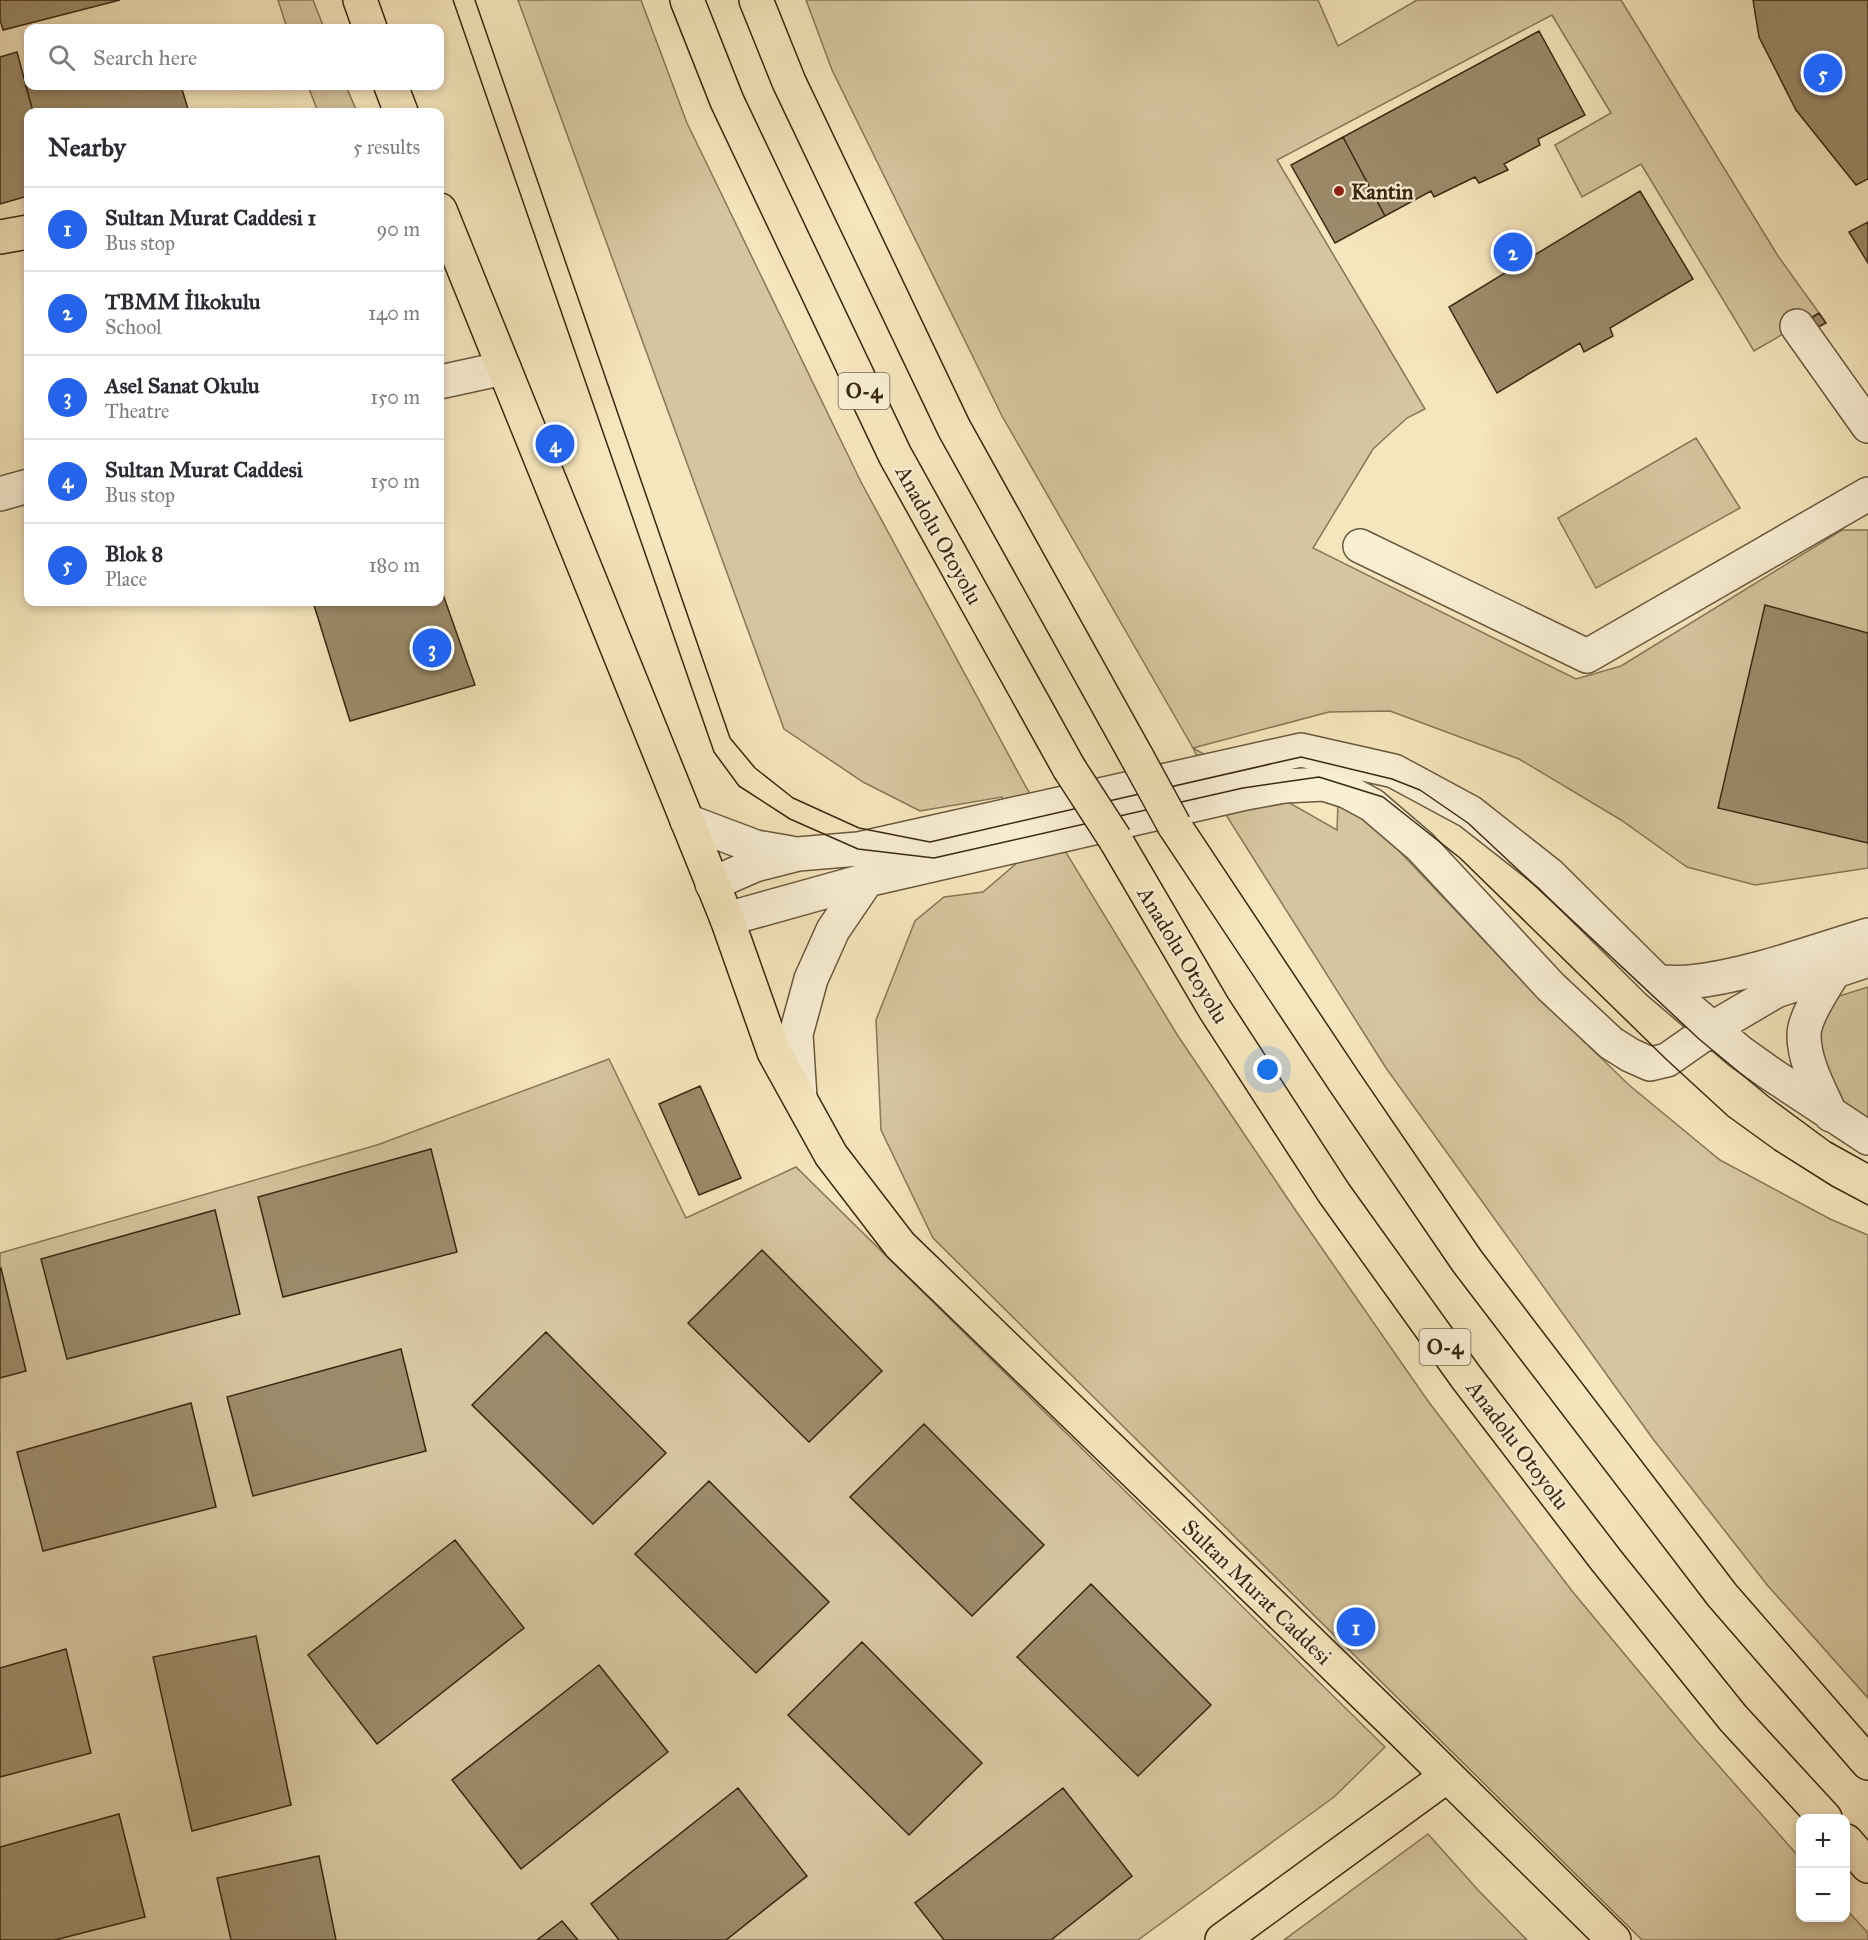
<!DOCTYPE html>
<html lang="en">
<head>
<meta charset="utf-8">
<style>
	:root { --surface:#fff; --page:#f7f7f7; --text:#2b2b33; --muted:#7c7c81; --line:#e1e1e2; --accent:#2563eb }
	body { margin:0; font-family:"IM FELL Great Primer",serif; background:var(--page); color:var(--text) }
	.controls { position:absolute; right:18px; bottom:18px; display:grid; overflow:hidden; border-radius:12px; box-shadow:0 3px 9px #0003 }
	.controls button { width:54px; height:54px; display:grid; place-items:center; padding:0; border:0; border-bottom:2px solid var(--line); background:var(--surface); color:var(--text); font:30px sans-serif }
	.you { position:absolute; left:1268px; top:1070px; width:21px; height:21px; margin:-15px; border:4px solid #fff; border-radius:50%; background:#1a73e8; box-shadow:0 0 0 9px #1a73e833 }
	.badge { display:grid; place-items:center; width:39px; height:39px; border-radius:50%; background:var(--accent); color:#fff; font-size:20px; font-weight:700 }
	.pin { position:absolute; translate:-50% -50%; border:3px solid #fff; box-shadow:0 2px 6px #0006 }
	.list { margin:0; padding:0; list-style:none }
	h2 { display:flex; justify-content:space-between; align-items:center; height:78px; margin:0; padding:0 24px; font-size:26px }
	h2 small { font-size:20px; font-weight:400; color:var(--muted) }
	.list li { display:grid; grid-template-columns:39px 1fr auto; gap:18px; align-items:center; box-sizing:border-box; height:84px; padding:0 24px; border-top:2px solid var(--line) }
	.list b { display:block; font-size:22px; white-space:nowrap }
	.list p { margin:0; font-size:20px; white-space:nowrap; color:var(--muted) }
	.list em { font-size:20px; font-style:normal; color:var(--muted) }
	.icon { flex:none; width:33px; height:33px; fill:none; stroke:currentColor; stroke-width:2; stroke-linecap:round; stroke-linejoin:round }
	.map { position:relative; flex:none; width:1868px; height:1940px; overflow:hidden }
	.search { position:absolute; background:var(--surface); box-shadow:0 3px 9px #0003; left:24px; top:24px; width:420px; height:66px; display:flex; align-items:center; gap:15px; box-sizing:border-box; padding:0 21px; border-radius:12px; color:var(--muted); font-size:22px }
	.panel { position:absolute; background:var(--surface); box-shadow:0 3px 9px #0003; left:24px; top:108px; width:420px; height:498px; border-radius:12px }
	.map>svg:first-child { display:block }
</style>
</head>
<body>
<div class="map">
<svg width="1868" height="1940" viewBox="0 0 1868 1940">
	<rect width="100%" height="100%" fill="#f6e6bd"/>
	<filter id="stains"><feTurbulence type="fractalNoise" baseFrequency=".00333" numOctaves="4"/><feColorMatrix values="0 0 0 0 .2 0 0 0 0 .09 0 0 0 0 .02 0 0 0 .5 -.17"/></filter>
	<radialGradient id="worn" r=".72"><stop offset=".6" stop-color="#630" stop-opacity="0"/><stop offset="1" stop-color="#630" stop-opacity=".3"/></radialGradient>
	<path fill="#d6c6a0" stroke="#887758" stroke-width="1.5" d="M278,0H313L324,28H287Z
		M518,0H641L687,123L861,482L1026,787L1178,1036L1296,1211L1428,1401L1572,1591L1696,1740L1800,1858V1918H1846V1909L1868,1933V1940H1642L933,1238L881,1130L876,1020L915,921L944,897L983,892L1033,849L1002,797L920,811L863,782L784,729Z
		M806,0H1318L1338,46L1417,0H1621L1778,256L1819,313L1754,351L1641,164L1582,197L1555,145L1611,113L1552,15L1277,160L1425,409L1407,418L1373,449L1313,548L1576,679L1621,666L1842,530H1868V868L1755,885L1687,867L1621,820L1519,759L1390,711L1329,712L1193,748L1337,830L1338,800L1364,814L1530,989L1629,1085L1720,1160L1830,1219L1868,1235V1698L1768,1586L1653,1439L1386,1068L1226,815L1193,748L1002,416L832,70Z
		M308,86H346L357,112H318Z
		M1696,438L1740,508L1596,588L1558,518Z
		M1868,987V1138L1831,1115L1814,1004Z
		M609,1059L686,1218L796,1167L1385,1747L1334,1797L1138,1940H0V1253L377,1145Z
		M1428,1834L1478,1890L1527,1940H1284Z"/>
	<path fill="#9c8b6a" stroke="#3a2811" stroke-width="1.5" d="M0,0H120L3,30L0,20Z
		M1753,0H1868V179L1856,185L1796,110L1759,37Z
		M1539,31L1585,115L1538,139L1540,145L1504,164L1508,170L1479,183L1475,177L1434,197L1431,191L1385,216L1343,137Z
		M17,52L33,112H28V196L0,204V57Z
		M28,82V86H181L189,112H33L25,83Z
		M1343,137L1385,216L1335,243L1291,165Z
		M1640,191L1693,279L1610,328L1613,336L1584,352L1580,343L1497,393L1449,307Z
		M1868,222V263L1849,232Z
		M1819,313L1826,323L1811,331L1805,322Z
		M440,586L475,685L350,721L313,602H440Z
		M1765,605L1868,633V843L1718,808Z
		M700,1086L741,1178L699,1195L659,1104Z
		M431,1149L457,1252L283,1297L258,1197Z
		M215,1210L240,1314L67,1359L41,1259Z
		M762,1250L882,1371L809,1442L688,1323Z
		M1,1268L26,1371L0,1378V1269Z
		M546,1332L666,1453L593,1524L472,1405Z
		M401,1349L426,1451L253,1496L227,1397Z
		M191,1403L216,1507L43,1551L17,1452Z
		M924,1424L1044,1545L972,1616L850,1497Z
		M709,1481L829,1602L756,1673L635,1554Z
		M455,1540L524,1628L377,1744L308,1655Z
		M1091,1584L1211,1705L1138,1776L1017,1657Z
		M256,1636L291,1805L192,1831L153,1657Z
		M862,1642L982,1763L909,1835L788,1715Z
		M66,1649L91,1753L0,1777V1668Z
		M599,1665L668,1752L521,1869L452,1780Z
		M738,1788L807,1876L726,1940H619L591,1904Z
		M1063,1788L1132,1876L1051,1940H944L915,1903Z
		M119,1814L145,1917L55,1940H0V1847Z
		M319,1856L336,1940H231L217,1878Z
		M562,1921L578,1940H537Z"/>
	<g fill="none" stroke-linecap="round" stroke-linejoin="round">
		<g stroke="#69583c" stroke-width="36">
			<path id="minor" d="M1797,326L1868,426
				M440,382L504,368
				M0,494L28,486
				M1360,546L1587,656L1868,494
				M687,821L756,847L791,853
				M712,884L755,865L798,854L858,849L1301,750L1394,771L1470,812L1550,875L1658,982L1740,1052L1771,1074L1868,1138
				M727,919L867,880L1246,793L1284,786L1324,784L1346,791L1372,805L1421,847L1551,987L1611,1043L1630,1055L1650,1064L1667,1060L1713,1028L1776,991L1868,960
				M1658,982C1669,982 1679,983 1690,982C1748,976 1812,952 1868,935
				M800,1098L796,1034L811,979L833,930L867,880
				M1831,1115C1820,1090 1804,1063 1804,1035C1804,1017 1824,988 1834,972"/>
		</g>
		<g stroke="#3a2811" stroke-width="36">
			<path id="major" d="M360,0L370,28
				M391,86L401,112
				M440,210L727,919L774,1052L831,1155L900,1245L1402,1731L1614,1940
				M0,237L28,232
				M1222,1940L1447,1776"/>
		</g>
		<g stroke="#3a2811" stroke-width="36">
			<path id="highway" d="M687,0L727,101L895,455L1069,768
				M756,0L789,82L954,428L1138,759
				M1174,825L1344,1081L1467,1261L1722,1595L1868,1763
				M1115,839L1214,1008L1334,1193L1466,1377L1606,1560L1733,1718L1825,1818
				M1846,1841L1868,1866"/>
		</g>
		<use href="#minor" stroke="#f9efd4" stroke-width="33"/>
		<use href="#major" stroke="#f6e6bd" stroke-width="33"/>
		<use href="#highway" stroke="#f6e6bd" stroke-width="33"/>
		<path stroke="#3a2811" stroke-width="1.5" d="M453,0L714,752L739,786L790,819L858,849L934,858L1243,788L1319,777L1383,797L1460,858L1667,1060L1728,1116L1775,1150L1832,1186L1868,1205
			M475,0L730,738L755,768L793,798L859,828L930,842L1301,757L1392,779L1420,790L1468,823L1699,1039L1769,1097L1830,1142L1868,1163"/>
		<g stroke="#3a2811" stroke-width="36" stroke-linecap="butt">
			<path id="highway-bridge" d="M1138,759L1174,825
				M1069,768L1115,839"/>
		</g>
		<use href="#highway-bridge" stroke="#f6e6bd" stroke-width="33"/>
	</g>
	<circle fill="#8f2418" stroke="#f9efd4" stroke-width="2" cx="1339" cy="191" r="6"/>
	<g text-anchor="middle" dominant-baseline="central" stroke-width="4.5" stroke-linejoin="round" paint-order="stroke">
		<g fill="#f9efd4" stroke="#73644c" stroke-width="1.5">
			<rect x="838.5" y="373" width="51" height="36" rx="4.5"/>
			<rect x="1419.5" y="1329" width="51" height="36" rx="4.5"/>
		</g>
		<g font-size="21" font-weight="bold" fill="#3a2811">
			<text x="864" y="391">O-4</text>
			<text x="1445" y="1347">O-4</text>
		</g>
		<g font-size="22" font-weight="bold" fill="#3a2811" stroke="#f9efd4" text-anchor="start">
			<text x="1351" y="191">Kantin</text>
		</g>
		<g font-size="22" fill="#3a2811" stroke="#f9efd4">
			<text transform="translate(939 535) rotate(61)">Anadolu Otoyolu</text>
			<text transform="translate(1183 955) rotate(59)">Anadolu Otoyolu</text>
			<text transform="translate(1518 1445) rotate(53)">Anadolu Otoyolu</text>
			<text transform="translate(1257 1592) rotate(44)">Sultan Murat Caddesi</text>
		</g>
	</g>
	<rect width="100%" height="100%" filter="url(#stains)"/>
	<rect width="100%" height="100%" fill="url(#worn)"/>
</svg>
<div class="controls">
<button>+</button>
<button>−</button>
</div>
<div class="you"></div>
<div class="pin badge" style="left:1356px;top:1627px">1</div>
<div class="pin badge" style="left:1513px;top:252px">2</div>
<div class="pin badge" style="left:432px;top:648px">3</div>
<div class="pin badge" style="left:555px;top:444px">4</div>
<div class="pin badge" style="left:1823px;top:73px">5</div>
<div class="search"><svg class="icon" aria-label="search" viewBox="0 0 24 24"><circle cx="10" cy="10" r="6"/><path d="M15 15l6 6"/></svg>Search here</div>
<section class="panel">
<h2>Nearby<small>5 results</small></h2>
<ul class="list">
<li><span class="badge">1</span><div><b>Sultan Murat Caddesi 1</b><p>Bus stop</p></div><em>90 m</em></li>
<li><span class="badge">2</span><div><b>TBMM İlkokulu</b><p>School</p></div><em>140 m</em></li>
<li><span class="badge">3</span><div><b>Asel Sanat Okulu</b><p>Theatre</p></div><em>150 m</em></li>
<li><span class="badge">4</span><div><b>Sultan Murat Caddesi</b><p>Bus stop</p></div><em>150 m</em></li>
<li><span class="badge">5</span><div><b>Blok 8</b><p>Place</p></div><em>180 m</em></li>
</ul>
</section>
</div>
</body>
</html>
